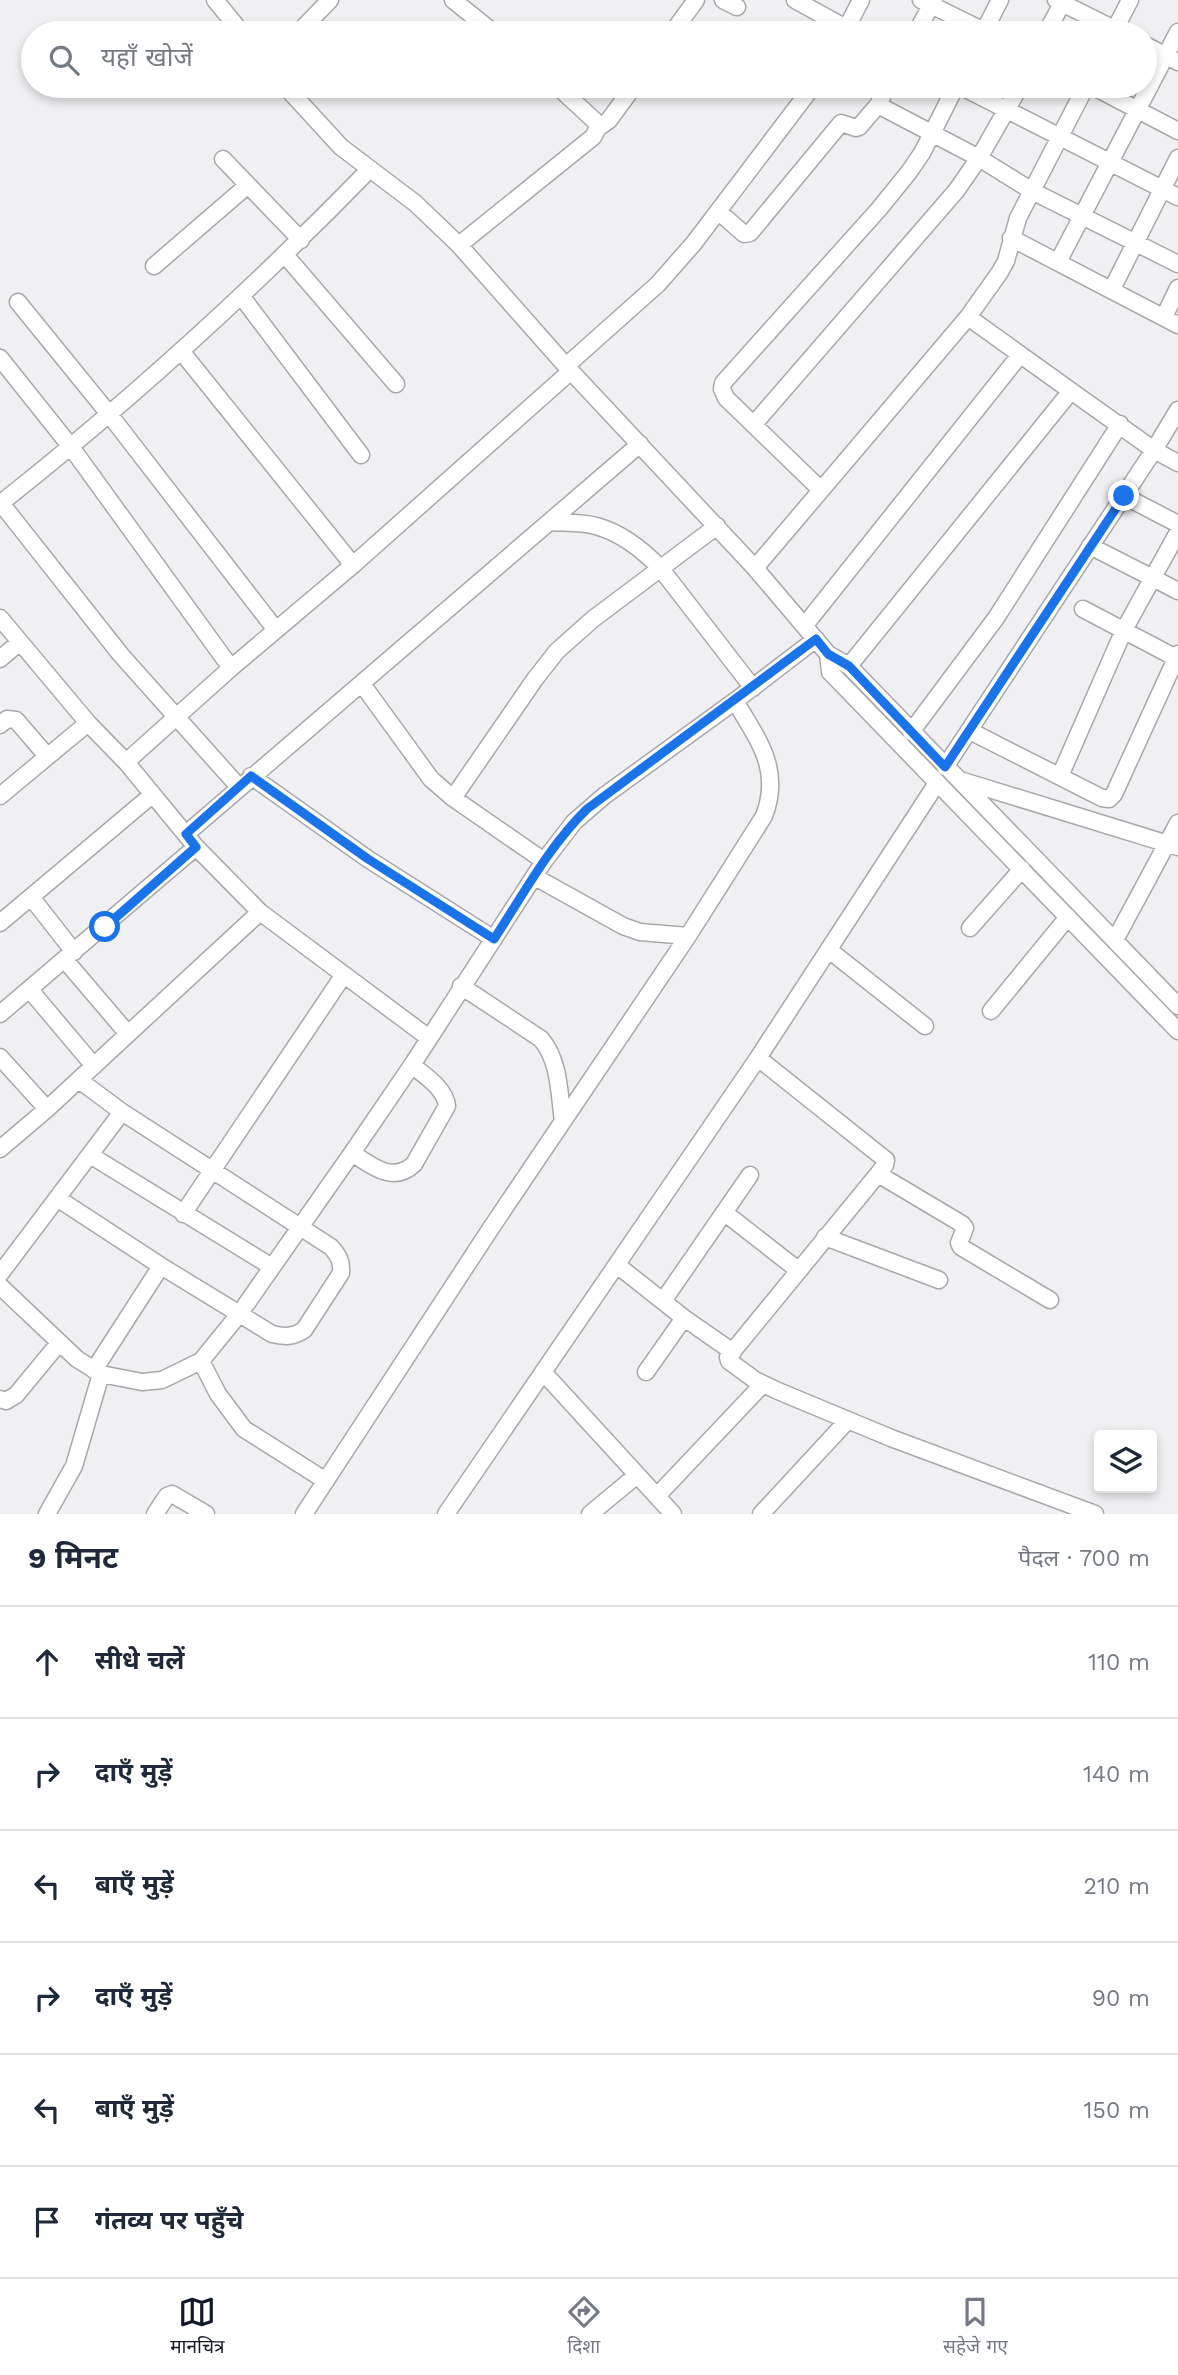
<!DOCTYPE html>
<html lang="hi">
<head>
<meta charset="utf-8">
<style>
	:root { --surface:#fff; --page:#f6f6f7; --text:#1f2937; --muted:#747a83; --line:#e0e1e3; --accent:#111827 }
	body { margin:0; font-family:"Work Sans","Noto Sans Devanagari",sans-serif; background:var(--page); color:var(--text) }
	.controls { position:absolute; right:21px; bottom:21px; display:grid; overflow:hidden; border-radius:7px; box-shadow:0 4px 10px #0003 }
	.controls button { width:63px; height:63px; display:grid; place-items:center; padding:0; border:0; border-bottom:2px solid var(--line); background:var(--surface); color:var(--text); font:35px sans-serif }
	.stop { position:absolute; width:21px; height:21px; margin:-16px; border:5px solid #1a73e8; border-radius:50%; background:#fff }
	.stop.end { background:#1a73e8; border-color:#fff; box-shadow:0 2px 7px #0008 }
	.list { margin:0; padding:0; list-style:none }
	h2 { display:flex; justify-content:space-between; align-items:center; height:91px; margin:0; padding:0 28px; font-size:30px }
	h2 small { font-size:23px; font-weight:400; color:var(--muted) }
	.list li { display:grid; grid-template-columns:46px 1fr auto; gap:21px; align-items:center; box-sizing:border-box; height:112px; padding:0 28px; border-top:2px solid var(--line) }
	.list b { display:block; font-size:26px; white-space:nowrap }
	.list em { font-size:23px; font-style:normal; color:var(--muted) }
	.icon { flex:none; width:38px; height:38px; fill:none; stroke:currentColor; stroke-width:2; stroke-linecap:round; stroke-linejoin:round }
	.map { position:relative; flex:none; width:1178px; height:1514px; overflow:hidden }
	.search { position:absolute; background:var(--surface); box-shadow:0 4px 10px #0003; left:21px; right:21px; top:21px; height:77px; display:flex; align-items:center; gap:18px; box-sizing:border-box; padding:0 24px; border-radius:38px; color:var(--muted); font-size:26px }
	.sheet { height:763px; background:var(--surface) }
	nav { display:flex; justify-content:space-around; align-items:center; box-sizing:border-box; height:98px; border-top:2px solid var(--line); background:var(--surface); font-size:19px; color:var(--muted) }
	nav a { display:grid; justify-items:center; gap:4px }
	nav .on { color:var(--accent) }
	.map>svg:first-child { display:block }
</style>
</head>
<body>
<div class="map">
<svg width="1178" height="1514" viewBox="0 0 1178 1514">
	<rect width="100%" height="100%" fill="#f0f0f3"/>
	<g fill="none" stroke-linecap="round" stroke-linejoin="round">
		<g stroke="#a8a8ab" stroke-width="19">
			<path id="minor" d="M215,0L242,33
				M453,0L494,33
				M723,0L737,7
				M795,0L855,33
				M921,0L988,33
				M1056,0L1122,33
				M298,33L330,0
				M672,33L696,0
				M844,33L861,0
				M916,33L934,0
				M983,33L1000,0
				M1046,33L1064,0
				M1113,33L1130,0
				M1145,45L1178,62
				M285,86L341,147L415,203L459,245L566,366L755,568L828,654L849,666L1178,1006
				M557,86L595,121L598,128
				M960,86L1178,197
				M1092,86L1178,131
				M878,105L979,158L1032,191L1178,264
				M223,159L301,240
				M718,211L744,234L750,233L841,123L856,128L859,127L878,105L887,86
				M1011,238L1178,325
				M459,245L593,137L598,128L609,120L634,86
				M286,256L396,384
				M1058,262L1178,32
				M154,266L248,185
				M1112,289L1178,158
				M242,297L361,455
				M18,302L109,414L276,630
				M968,317L1071,391
				M1164,317L1178,288
				M181,351L353,565
				M0,358L71,447L231,668
				M566,366L658,284L694,243L813,86
				M754,424L956,191L979,158L1020,86
				M821,490L726,398L722,389L723,383L879,209L909,172L922,153L956,86
				M1124,496L1178,524
				M0,502L121,655L239,787
				M1,503C131,400 253,289 369,170
				M551,522C565,523 582,522 596,526C622,533 643,550 661,569L753,688
				M1090,546L1178,591
				M755,568L968,317L1000,272L1006,261L1018,218L1086,86
				M1083,609L1178,659
				M0,618L88,723L126,762L196,847L260,912L429,1038
				M805,625L1020,355
				M828,654L830,672L1178,1031
				M0,659L20,642
				M849,666L1071,391L1154,450L1178,463
				M362,684L431,779L453,798L544,861
				M0,725L7,719L16,720L47,756
				M970,731L1102,798L1109,799L1114,794L1178,654
				M911,732L996,618L1120,424
				M126,762L231,668L353,565L571,371
				M945,767L1154,450L1178,410
				M251,776L368,859L494,939
				M1060,776L1124,630L1178,532
				M960,780L1178,847
				M0,796L88,723
				M453,798L535,679L557,651L593,619L717,526
				M186,834L640,444
				M535,877L623,926L640,932L688,936
				M31,897L74,952
				M0,923L152,795
				M970,928L1022,869
				M1115,940L1178,823
				M829,950L925,1026
				M65,960L128,1034
				M461,986L541,1039C560,1061 559,1094 563,1121
				M30,990L94,1066
				M991,1011L1068,917
				M0,1014L196,847
				M0,1057L47,1109
				M758,1058L886,1160L885,1165L878,1174L728,1357L729,1361L755,1380L778,1391L891,1438L1095,1514
				M0,1149L47,1109L260,912
				M352,1153C372,1166 393,1184 414,1164L447,1106C445,1088 425,1076 412,1065
				M90,1155L272,1267
				M878,1174L962,1224L965,1228L959,1243L961,1247L1050,1300
				M57,1198L161,1266L272,1334C285,1337 293,1337 304,1330L341,1273C342,1262 339,1256 331,1247L122,1112L79,1080
				M725,1213L798,1270
				M183,1214L343,976
				M825,1237L939,1280
				M617,1265L684,1318L733,1352
				M0,1274L122,1112
				M0,1286L77,1359L101,1374L142,1382L162,1380L201,1361L240,1313L352,1153L412,1065L544,861L574,822L604,796L735,701L816,639
				M663,1301L750,1175
				M201,1361L218,1394L244,1429L326,1481
				M94,1370L161,1266
				M543,1372L673,1514
				M646,1372L684,1318
				M0,1399L6,1401L16,1395L59,1343
				M657,1496L763,1384
				M47,1514L74,1466L101,1374
				M155,1514L167,1496L172,1494L206,1514
				M304,1514L491,1228L688,936L764,816C782,769 758,740 735,701
				M446,1514L758,1058L937,783
				M590,1514L637,1475
				M761,1514L848,1420"/>
		</g>
		<use href="#minor" stroke="#fff" stroke-width="16"/>
	</g>
	<g fill="none" stroke-linecap="round" stroke-linejoin="round">
		<path stroke="#1a73e8" stroke-width="9" d="M105,927L196,847L186,834L251,776L368,859L494,939C523,895 549,846 587,809L816,639L828,654L849,666L945,767L1124,496"/>
	</g>
</svg>
<div class="controls">
<button><svg class="icon" aria-label="layers" viewBox="0 0 24 24"><path d="M12 4l9 5-9 5-9-5zM3 14l9 5 9-5"/></svg></button>
</div>
<div class="stop" style="left:105px;top:927px"></div>
<div class="stop end" style="left:1124px;top:496px"></div>
<div class="search"><svg class="icon" aria-label="search" viewBox="0 0 24 24"><circle cx="10" cy="10" r="6"/><path d="M15 15l6 6"/></svg>यहाँ खोजें</div>
</div>
<section class="sheet">
<h2>9 मिनट<small>पैदल · 700 m</small></h2>
<ul class="list">
<li><svg class="icon" aria-label="ahead" viewBox="0 0 24 24"><path d="M12 20V5M6 11l6-6 6 6"/></svg><div><b>सीधे चलें</b></div><em>110 m</em></li>
<li><svg class="icon" aria-label="right" viewBox="0 0 24 24"><path d="M7 20v-9h11M14 6l5 5-5 5"/></svg><div><b>दाएँ मुड़ें</b></div><em>140 m</em></li>
<li><svg class="icon" aria-label="left" viewBox="0 0 24 24"><path d="M17 20v-9H6M10 6l-5 5 5 5"/></svg><div><b>बाएँ मुड़ें</b></div><em>210 m</em></li>
<li><svg class="icon" aria-label="right" viewBox="0 0 24 24"><path d="M7 20v-9h11M14 6l5 5-5 5"/></svg><div><b>दाएँ मुड़ें</b></div><em>90 m</em></li>
<li><svg class="icon" aria-label="left" viewBox="0 0 24 24"><path d="M17 20v-9H6M10 6l-5 5 5 5"/></svg><div><b>बाएँ मुड़ें</b></div><em>150 m</em></li>
<li><svg class="icon" aria-label="arrive" viewBox="0 0 24 24"><path d="M6 21V4h12l-3 4 3 4H6"/></svg><div><b>गंतव्य पर पहुँचे</b></div></li>
</ul>
</section>
<nav>
<a class="on"><svg class="icon" aria-label="map" viewBox="0 0 24 24"><path d="M3 6l6-2 6 2 6-2v14l-6 2-6-2-6 2zM9 4v14M15 6v14"/></svg>मानचित्र</a>
<a><svg class="icon" aria-label="directions" viewBox="0 0 24 24"><path d="M12 3l9 9-9 9-9-9zM9 14v-3h6M13 9l2 2-2 2"/></svg>दिशा</a>
<a><svg class="icon" aria-label="saved" viewBox="0 0 24 24"><path d="M7 4h10v16l-5-4-5 4z"/></svg>सहेजे गए</a>
</nav>
</body>
</html>
